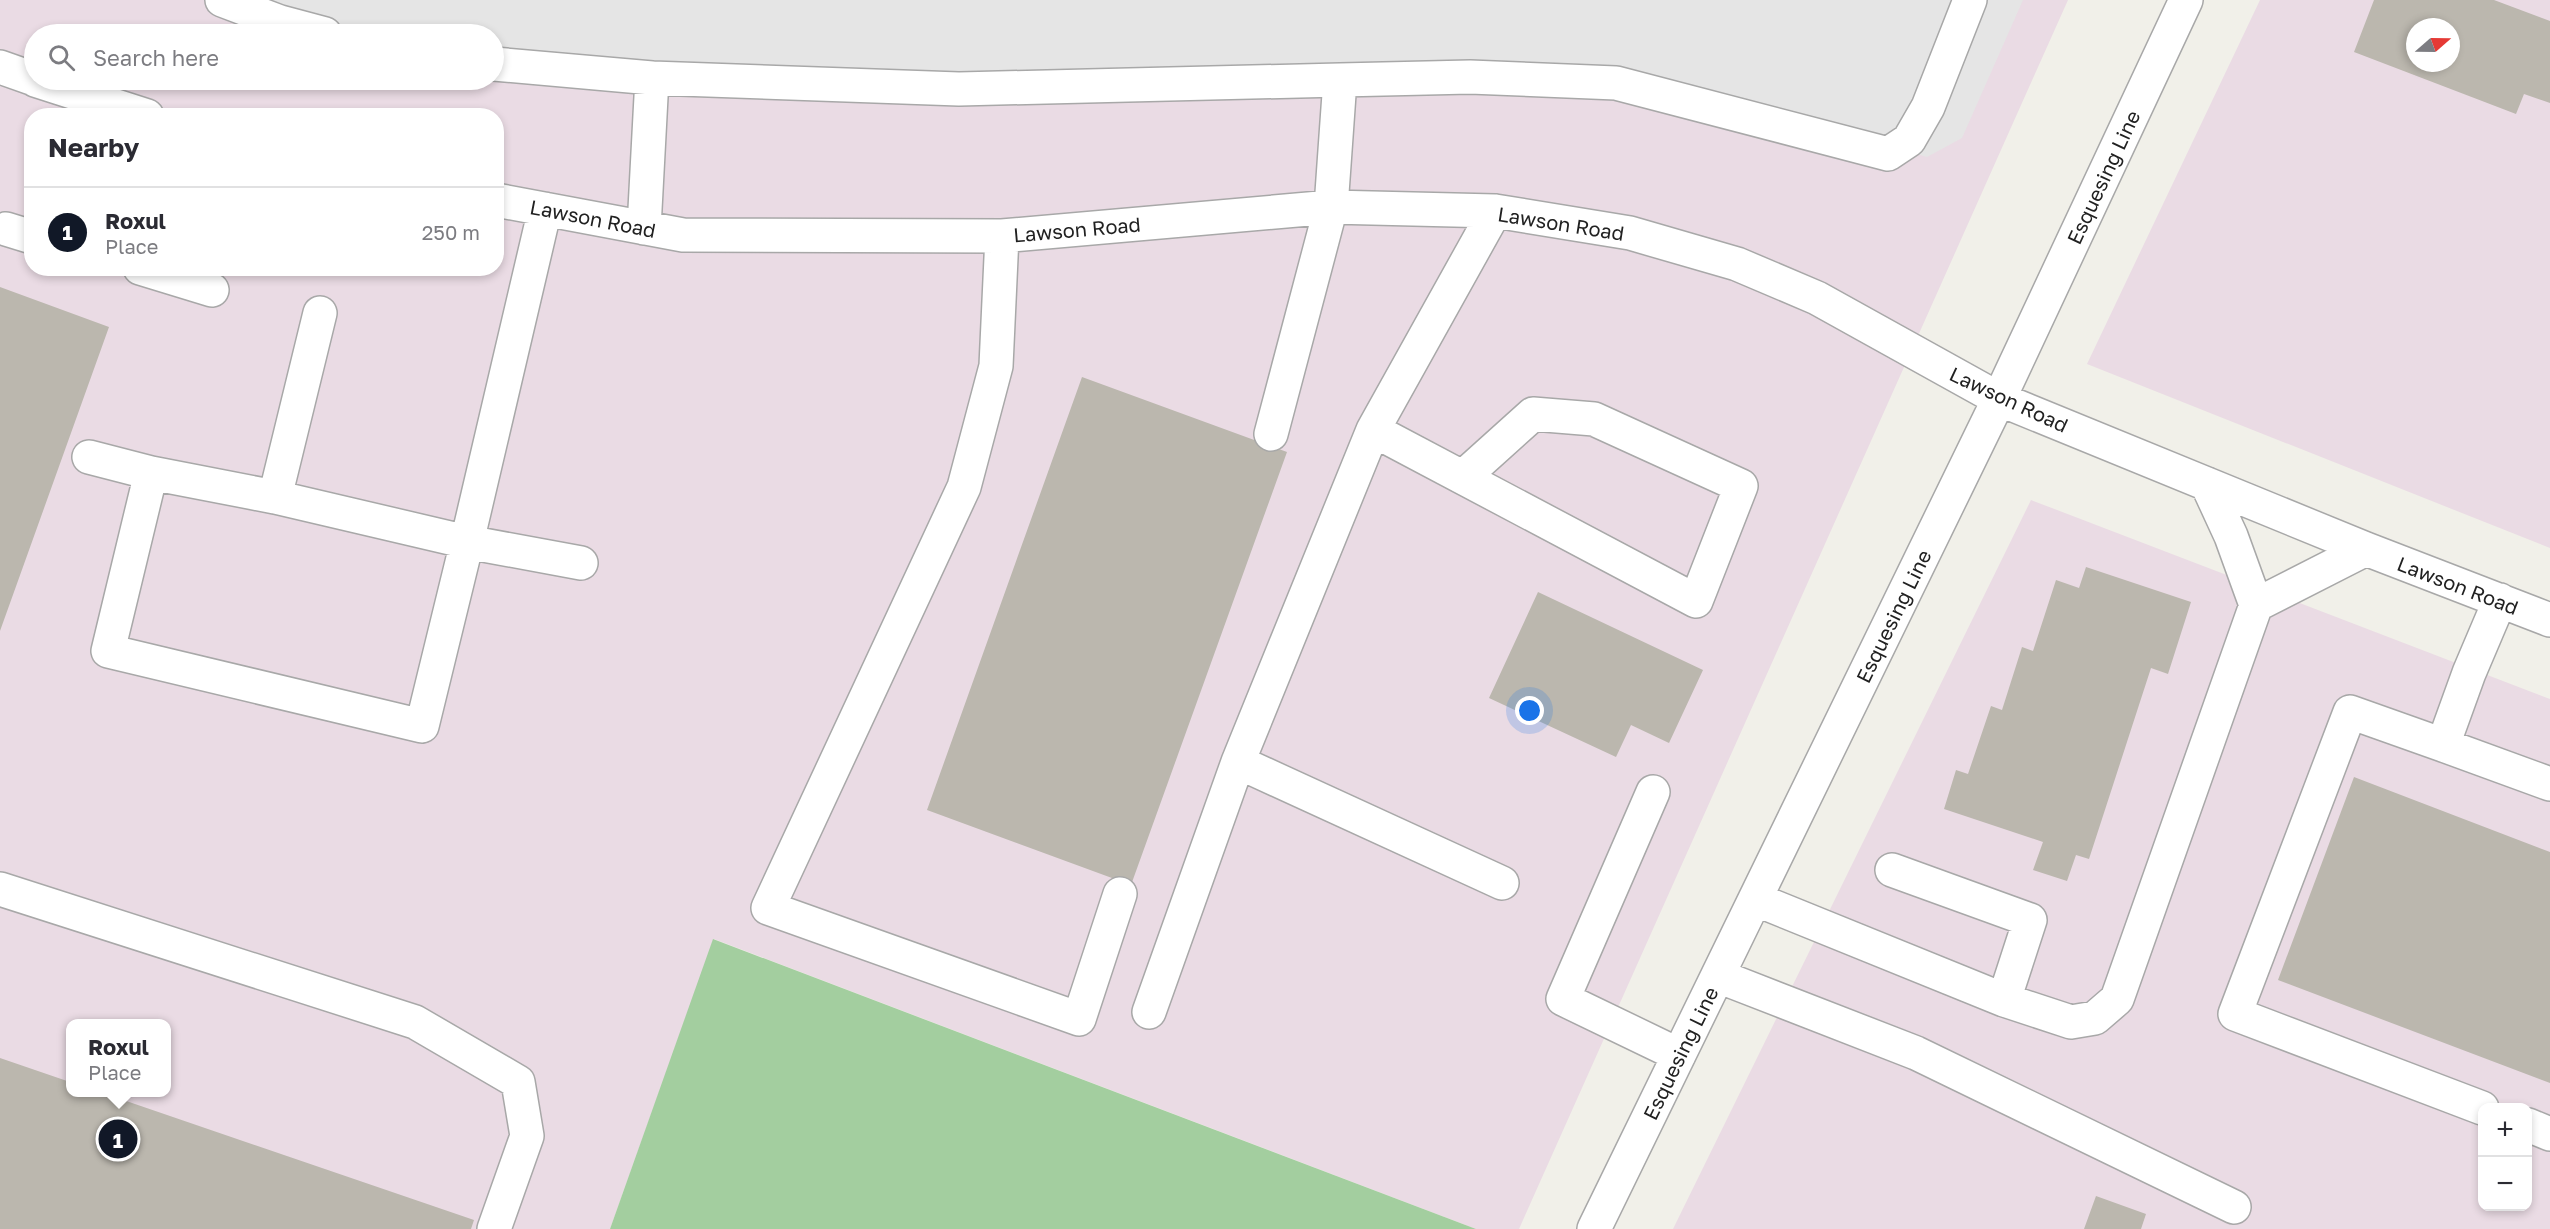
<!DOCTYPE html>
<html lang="en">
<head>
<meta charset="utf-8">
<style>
	:root { --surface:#fff; --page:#f2f2f3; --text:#2b2b33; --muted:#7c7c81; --line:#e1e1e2; --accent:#111827 }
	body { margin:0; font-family:"Golos Text",sans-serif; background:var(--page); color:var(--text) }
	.controls { position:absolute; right:18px; bottom:18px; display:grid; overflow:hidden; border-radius:12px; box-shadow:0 3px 9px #0003 }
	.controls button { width:54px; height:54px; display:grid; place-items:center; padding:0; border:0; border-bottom:2px solid var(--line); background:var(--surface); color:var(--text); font:30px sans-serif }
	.compass { position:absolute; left:2406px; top:18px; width:54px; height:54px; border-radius:50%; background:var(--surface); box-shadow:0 3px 9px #0003; rotate:70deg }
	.you { position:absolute; left:1530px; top:711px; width:21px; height:21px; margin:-15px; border:4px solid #fff; border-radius:50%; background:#1a73e8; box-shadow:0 0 0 9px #1a73e833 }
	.badge { display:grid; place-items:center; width:39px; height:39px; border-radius:50%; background:var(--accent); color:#fff; font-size:20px; font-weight:700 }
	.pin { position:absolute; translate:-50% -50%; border:3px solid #fff; box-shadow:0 2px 6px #0006 }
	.popup { position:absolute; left:66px; top:1019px; width:105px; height:78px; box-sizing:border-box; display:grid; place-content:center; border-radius:12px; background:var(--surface); filter:drop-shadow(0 2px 4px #0005); font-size:20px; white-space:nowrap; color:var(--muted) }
	.popup b { font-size:22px; color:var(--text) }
	.popup::after { content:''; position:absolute; left:50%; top:100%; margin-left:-12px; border:12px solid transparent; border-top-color:var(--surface) }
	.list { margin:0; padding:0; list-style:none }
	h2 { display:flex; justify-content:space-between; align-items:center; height:78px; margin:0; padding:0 24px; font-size:26px }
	h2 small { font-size:20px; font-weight:400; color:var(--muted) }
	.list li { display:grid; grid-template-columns:39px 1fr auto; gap:18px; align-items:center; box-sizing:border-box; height:90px; padding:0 24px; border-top:2px solid var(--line) }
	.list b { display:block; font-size:22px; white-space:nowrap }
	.list p { margin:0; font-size:20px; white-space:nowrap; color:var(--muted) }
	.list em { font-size:20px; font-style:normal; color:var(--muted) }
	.icon { flex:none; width:33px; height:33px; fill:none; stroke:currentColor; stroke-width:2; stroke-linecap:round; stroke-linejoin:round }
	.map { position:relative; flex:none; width:2550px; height:1229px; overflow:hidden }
	.search { position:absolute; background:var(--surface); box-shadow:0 3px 9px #0003; left:24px; top:24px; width:480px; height:66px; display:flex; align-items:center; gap:15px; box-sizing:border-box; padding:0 21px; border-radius:33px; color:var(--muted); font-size:22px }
	.panel { position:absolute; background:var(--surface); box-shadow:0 3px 9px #0003; left:24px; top:108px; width:480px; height:168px; border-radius:24px }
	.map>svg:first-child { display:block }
</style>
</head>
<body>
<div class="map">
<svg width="2550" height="1229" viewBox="0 0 2550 1229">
	<rect width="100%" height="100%" fill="#f1f0e9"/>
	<path fill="#eadbe4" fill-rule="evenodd" d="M0,0H2068L1519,1229H1476L714,939L610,1229H0ZM34,34H494V80H34ZM32,116H496V268H32ZM70,1024H166V1092H70Z
		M2260,0H2550V548L2087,364ZM2415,27H2451V63H2415Z
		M2031,500L2550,699V1229H1673ZM2482,1108H2528V1206H2482Z"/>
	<path fill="#a3ce9f" d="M713,939L1476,1229H610Z"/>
	<path fill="#e5e5e5" d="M220,0H2023L1962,138L1927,157L1811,125L1476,78L962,105L652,95L494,60V34H377Z"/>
	<path fill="#bbb7ae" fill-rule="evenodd" d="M2374,0H2494L2550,21V103L2524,94L2516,114L2354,52ZM2415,27H2451V63H2415Z
		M0,287L109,327L0,631Z
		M1082,377L1287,452L1131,885L927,810Z
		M2086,567L2191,602L2168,674L2151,668L2089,859L2076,855L2067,881L2033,870L2043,842L1944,809L1956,770L1968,774L1991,706L2002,710L2022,647L2033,651L2056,580L2079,588Z
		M1538,592L1703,670L1669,743L1631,725L1616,757L1489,698Z
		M2354,777L2550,852V1083L2278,980Z
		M0,1058L70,1082V1092H100L474,1220L471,1229H0Z
		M2096,1196L2146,1214L2141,1229H2084Z"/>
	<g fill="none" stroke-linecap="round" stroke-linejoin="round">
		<g stroke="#a8a8a8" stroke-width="36">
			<path id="minor" d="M222,0L280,22L325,34
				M494,64L652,78L644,228
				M0,67L34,79
				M652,78L959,89L1340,80L1331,207L1271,434
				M35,80L147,116
				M1340,80L1470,77L1616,83L1888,154L1909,140L1928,107L1970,0
				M496,200L683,235L1002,236L1331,207L1495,211L1630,233L1737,264L1817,298L1999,399L2366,549L2550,620
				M545,209L467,542L581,563
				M6,229L32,237
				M1002,236L996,366L964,487L768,908L1079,1019L1120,894
				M140,268L212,290
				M1373,430L1696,601L1741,486L1594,419L1533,414L1463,477
				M89,457L151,473L275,497L467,542L422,726L108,651L151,473
				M2207,484L2231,536L2256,605L2366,549
				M275,497L320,313
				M2500,600L2469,673L2443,745L2550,784
				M2443,745L2350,712L2235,1014L2482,1108
				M1238,762L1502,883
				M1653,792L1563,999L1679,1055
				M1892,870L2030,920L2004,1000
				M0,889L415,1022L518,1082L527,1136L494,1229
				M1755,899L2004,1000L2071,1022L2095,1018L2117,999L2256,605
				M1718,976L1916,1053L2234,1207
				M1149,1012L1238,762L1373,430L1495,211
				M2528,1125L2550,1134
				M1594,1229L1999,399L2186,0"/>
		</g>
		<use href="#minor" stroke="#fff" stroke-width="33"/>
	</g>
	<g text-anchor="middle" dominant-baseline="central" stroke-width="4.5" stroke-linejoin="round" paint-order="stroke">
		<g font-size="20" fill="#212121" stroke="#fff">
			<text transform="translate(2103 177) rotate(-65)">Esquesing Line</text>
			<text transform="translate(593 218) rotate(11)">Lawson Road</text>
			<text transform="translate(1561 223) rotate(9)">Lawson Road</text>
			<text transform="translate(1077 229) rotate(-5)">Lawson Road</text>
			<text transform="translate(2009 399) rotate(25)">Lawson Road</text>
			<text transform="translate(2458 585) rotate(21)">Lawson Road</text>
			<text transform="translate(1893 616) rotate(-64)">Esquesing Line</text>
			<text transform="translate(1680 1053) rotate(-64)">Esquesing Line</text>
		</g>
	</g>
</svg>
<div class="controls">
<button>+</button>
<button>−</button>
</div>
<svg class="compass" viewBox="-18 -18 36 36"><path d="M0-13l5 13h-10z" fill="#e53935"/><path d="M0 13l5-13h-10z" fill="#7c7c81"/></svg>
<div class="you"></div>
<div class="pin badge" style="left:118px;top:1139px">1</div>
<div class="popup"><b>Roxul</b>Place</div>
<div class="search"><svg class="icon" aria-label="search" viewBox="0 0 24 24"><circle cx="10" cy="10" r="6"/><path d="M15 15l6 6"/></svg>Search here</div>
<section class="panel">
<h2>Nearby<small></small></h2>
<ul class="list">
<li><span class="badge">1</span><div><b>Roxul</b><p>Place</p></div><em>250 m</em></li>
</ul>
</section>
</div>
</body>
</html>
